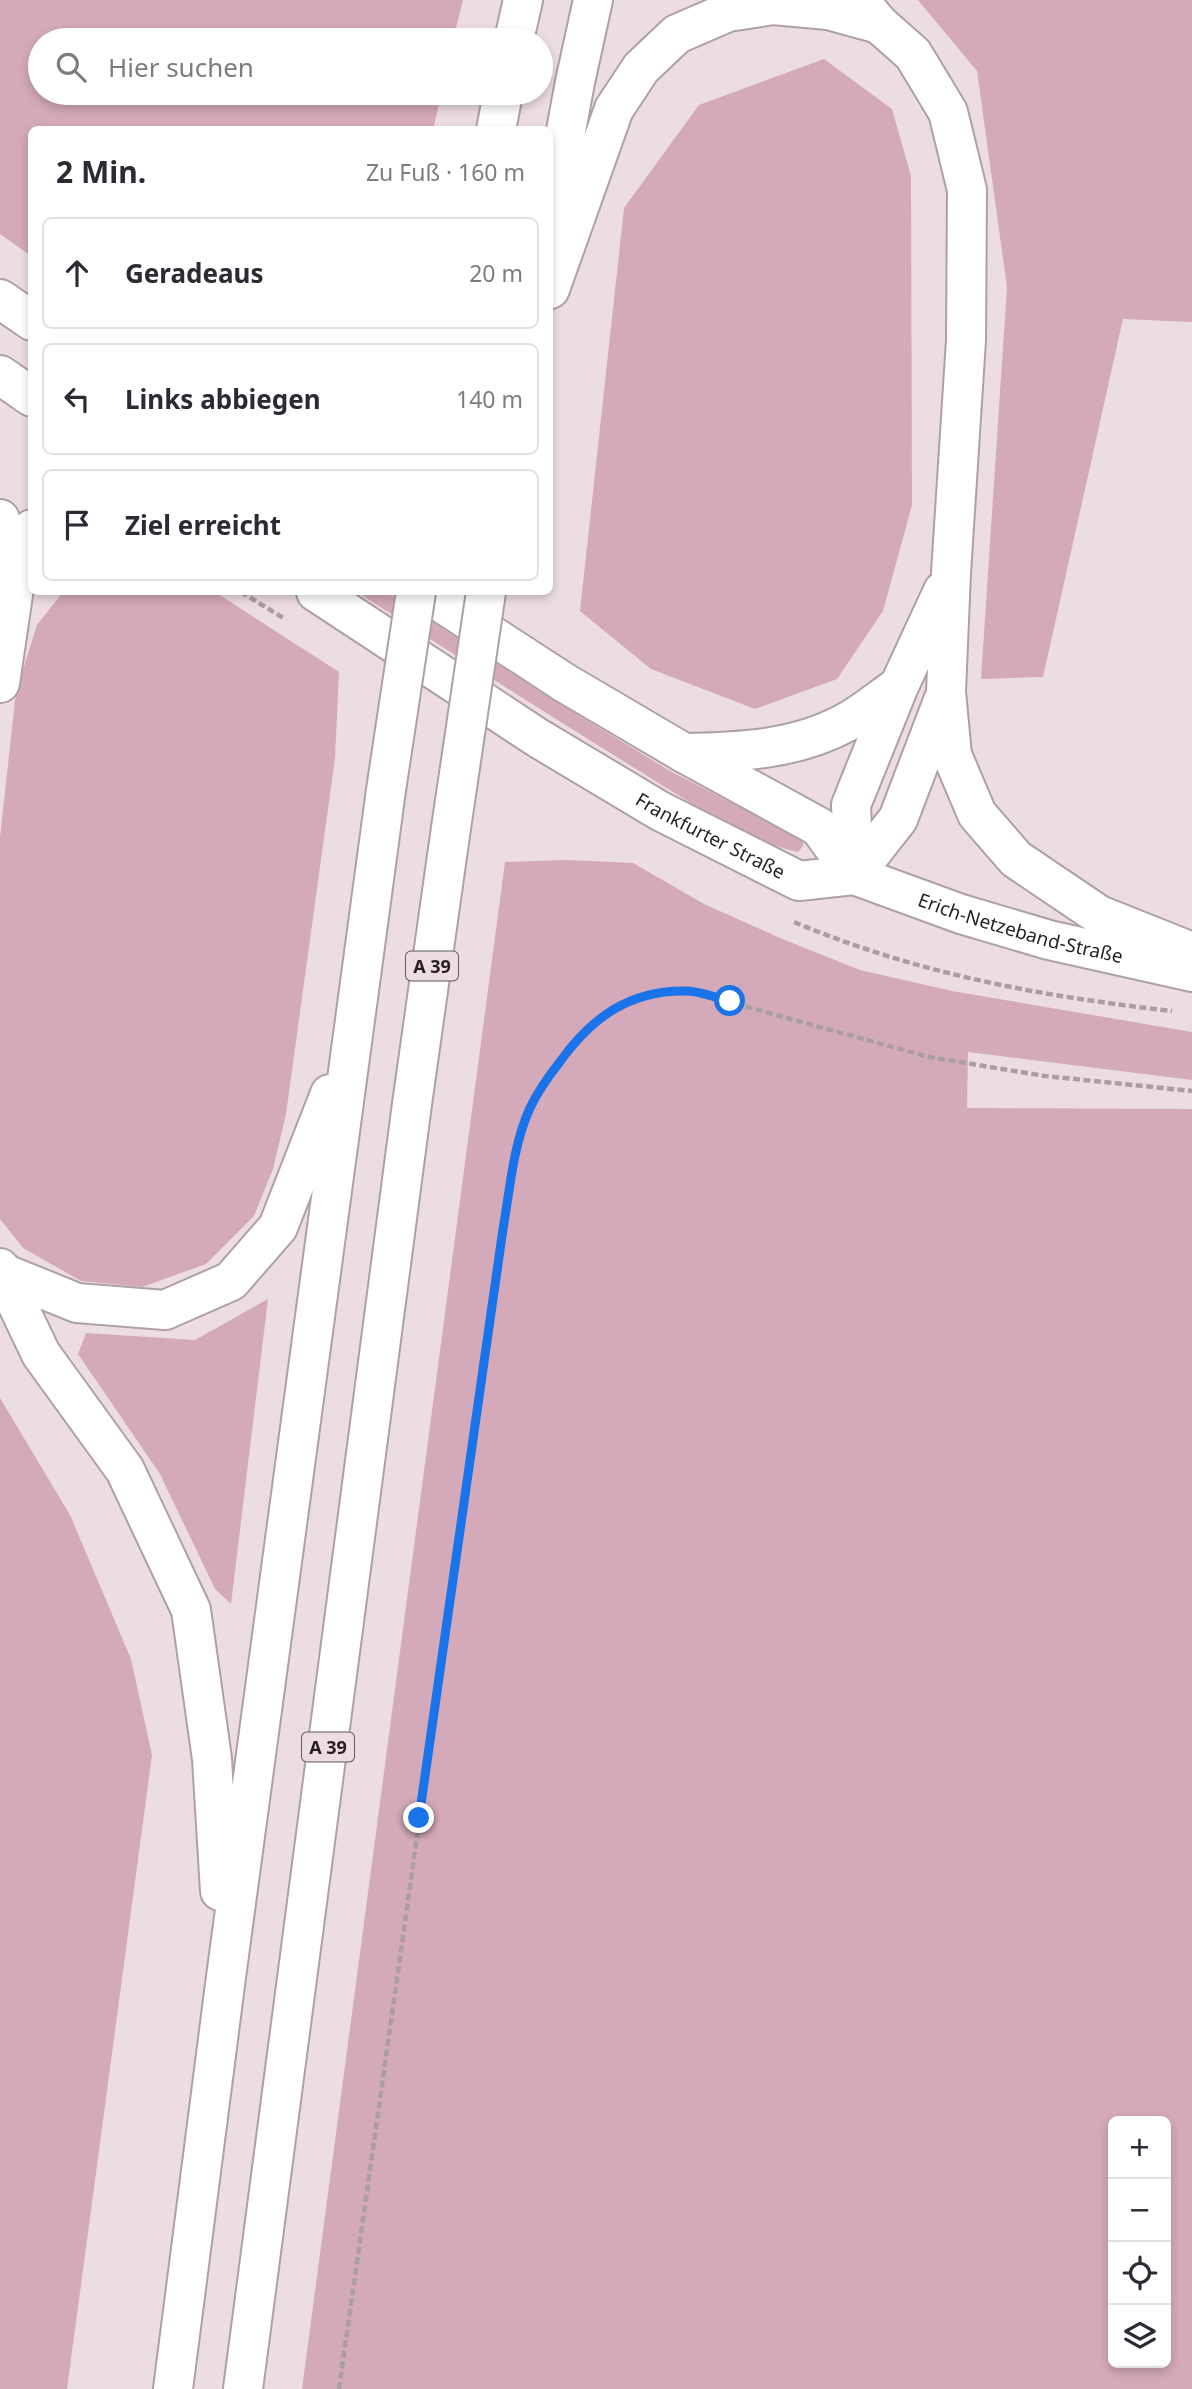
<!DOCTYPE html>
<html lang="de">
<head>
<meta charset="utf-8">
<style>
	:root { --surface:#fff; --page:#f2f2f3; --text:#2b2b33; --muted:#7c7c81; --line:#e1e1e2 }
	body { margin:0; font-family:"Noto Sans",sans-serif; background:var(--page); color:var(--text) }
	.controls { position:absolute; right:21px; bottom:21px; display:grid; overflow:hidden; border-radius:10px; box-shadow:0 4px 10px #0003 }
	.controls button { width:63px; height:63px; display:grid; place-items:center; padding:0; border:0; border-bottom:2px solid var(--line); background:var(--surface); color:var(--text); font:35px sans-serif }
	.stop { position:absolute; width:21px; height:21px; margin:-16px; border:5px solid #1a73e8; border-radius:50%; background:#fff }
	.stop.end { background:#1a73e8; border-color:#fff; box-shadow:0 2px 7px #0008 }
	.list { margin:0; padding:0; list-style:none }
	h2 { display:flex; justify-content:space-between; align-items:center; height:91px; margin:0; padding:0 28px; font-size:30px }
	h2 small { font-size:23px; font-weight:400; color:var(--muted) }
	.list li { display:grid; grid-template-columns:46px 1fr auto; gap:21px; align-items:center; box-sizing:border-box; height:112px; margin:0 14px 14px; padding:0 14px; border:2px solid var(--line); border-radius:10px }
	.list b { display:block; font-size:26px; white-space:nowrap }
	.list em { font-size:23px; font-style:normal; color:var(--muted) }
	.icon { flex:none; width:38px; height:38px; fill:none; stroke:currentColor; stroke-width:2; stroke-linecap:round; stroke-linejoin:round }
	.map { position:relative; flex:none; width:1192px; height:2389px; overflow:hidden }
	.search { position:absolute; background:var(--surface); box-shadow:0 4px 10px #0003; left:28px; top:28px; width:525px; height:77px; display:flex; align-items:center; gap:18px; box-sizing:border-box; padding:0 24px; border-radius:38px; color:var(--muted); font-size:26px }
	.panel { position:absolute; background:var(--surface); box-shadow:0 4px 10px #0003; left:28px; top:126px; width:525px; height:469px; border-radius:10px }
	.map>svg:first-child { display:block }
</style>
</head>
<body>
<div class="map">
<svg width="1192" height="2389" viewBox="0 0 1192 2389">
	<rect width="100%" height="100%" fill="#ecdde2"/>
	<path fill="#d4a9b9" fill-rule="evenodd" d="M0,0H463L453,40H40V93H442L433,129L32,130L31,256L0,234Z
		M918,0H1192V322L1123,319L1043,677L981,679L1007,287L977,71Z
		M824,59L892,109L911,176L912,505L883,611L837,679L755,709L651,669L580,611L624,208L699,105Z
		M63,592H215L339,672L335,758L286,1114L273,1169L254,1216L206,1264L142,1287L81,1281L23,1248L0,1219V837L16,692L37,625Z
		M357,592H387L539,691L670,771L799,838L803,842V846L798,852C749,842 680,796 636,769C542,711 449,651 357,592Z
		M568,860L633,863L704,904L780,938L860,970L952,991L1192,1032V1080L968,1052L967,1108L1192,1109V2389H302L505,862ZM1113,2121H1166V2363H1113Z
		M268,1299L231,1604L215,1589L160,1474L78,1354L86,1333L195,1340Z
		M0,1398L70,1515L131,1659L152,1755L67,2389H0Z"/>
	<g fill="none" stroke-linecap="round" stroke-linejoin="round">
		<g stroke="#afa0a5" stroke-width="42">
			<g id="secondary">
				<path d="M0,299L32,321"/>
				<path d="M0,375L32,397"/>
				<path id="s1" d="M316,592L538,738L660,811L799,881L854,875L961,914L1049,940L1192,972"/>
				<path d="M425,592L565,683L684,753L819,827L854,875"/>
			</g>
		</g>
		<g stroke="#afa0a5" stroke-width="42">
			<path id="highway" d="M859,0L879,24L913,54L948,112L967,190L966,340L951,573L946,692L952,755L977,814L1016,859L1099,915L1192,952
				M514,40L523,0
				M496,130L503,93
				M550,217L575,82L593,0
				M550,289L614,109L641,68L677,34L728,12L773,5L828,10L879,24
				M0,519L15,581
				M0,683L15,581L32,529
				M684,753C739,752 795,750 845,723C864,713 881,698 899,686
				M854,875L851,805L899,686L943,591
				M854,875L898,819L943,701
				M0,1268L41,1354L125,1470L191,1610L212,1759L220,1891
				M3,1273L77,1303L165,1310L231,1281L278,1227L330,1094
				M173,2389L226,1977L386,790
				M243,2389L412,1104L451,828"/>
		</g>
		<path stroke="#aa9ea2" stroke-width="4.5" stroke-dasharray="7 3.5" stroke-linecap="butt" d="M241,592L285,619
			M794,922C918,974 1039,996 1172,1011
			M339,2389L503,1229C510,1189 513,1144 530,1108C548,1071 586,1017 626,1002C647,994 667,993 689,991L929,1057L1045,1076L1192,1091"/>
		<use href="#secondary" stroke="#fff" stroke-width="38"/>
		<use href="#highway" stroke="#fff" stroke-width="38"/>
		<g stroke="#afa0a5" stroke-width="42" stroke-linecap="butt">
			<path id="highway-bridge" d="M386,790L416,592
				M451,828L486,592"/>
		</g>
		<use href="#highway-bridge" stroke="#fff" stroke-width="38"/>
	</g>
	<g fill="none" stroke-linecap="round" stroke-linejoin="round">
		<path stroke="#1a73e8" stroke-width="9" d="M419,1818L503,1229C510,1189 513,1145 530,1108C537,1093 548,1077 559,1063C591,1018 630,989 688,991C702,992 717,998 730,1001"/>
	</g>
	<g text-anchor="middle" dominant-baseline="central" stroke-width="7" stroke-linejoin="round" paint-order="stroke">
		<g fill="#ecdde2" stroke="#61585b" stroke-width="2">
			<rect x="406" y="951.5" width="52" height="29" rx="5"/>
			<rect x="302" y="1732.5" width="52" height="29" rx="5"/>
		</g>
		<g font-size="18" font-weight="bold" fill="#251f21">
			<text x="432" y="966">A 39</text>
			<text x="328" y="1747">A 39</text>
		</g>
		<g font-size="19" fill="#251f21" stroke="#ecdde2">
			<text stroke="none"><textPath href="#s1" startOffset="464">Frankfurter Straße</textPath></text>
			<text stroke="none"><textPath href="#s1" startOffset="794">Erich-Netzeband-Straße</textPath></text>
		</g>
	</g>
</svg>
<div class="controls">
<button>+</button>
<button>−</button>
<button><svg class="icon" aria-label="locate" viewBox="0 0 24 24"><circle cx="12" cy="12" r="6"/><path d="M12 2v4M12 18v4M2 12h4M18 12h4"/></svg></button>
<button><svg class="icon" aria-label="layers" viewBox="0 0 24 24"><path d="M12 4l9 5-9 5-9-5zM3 14l9 5 9-5"/></svg></button>
</div>
<div class="stop" style="left:730px;top:1001px"></div>
<div class="stop end" style="left:419px;top:1818px"></div>
<div class="search"><svg class="icon" aria-label="search" viewBox="0 0 24 24"><circle cx="10" cy="10" r="6"/><path d="M15 15l6 6"/></svg>Hier suchen</div>
<section class="panel">
<h2>2 Min.<small>Zu Fuß · 160 m</small></h2>
<ul class="list">
<li><svg class="icon" aria-label="ahead" viewBox="0 0 24 24"><path d="M12 20V5M6 11l6-6 6 6"/></svg><div><b>Geradeaus</b></div><em>20 m</em></li>
<li><svg class="icon" aria-label="left" viewBox="0 0 24 24"><path d="M17 20v-9H6M10 6l-5 5 5 5"/></svg><div><b>Links abbiegen</b></div><em>140 m</em></li>
<li><svg class="icon" aria-label="arrive" viewBox="0 0 24 24"><path d="M6 21V4h12l-3 4 3 4H6"/></svg><div><b>Ziel erreicht</b></div></li>
</ul>
</section>
</div>
</body>
</html>
